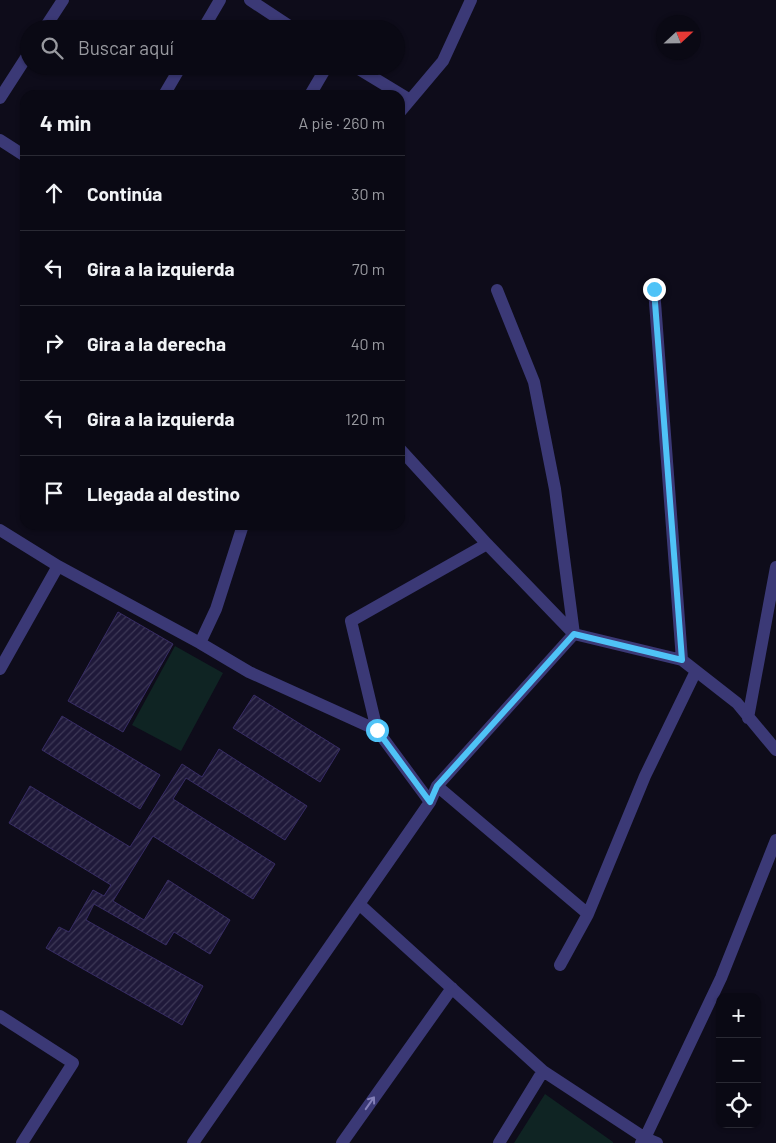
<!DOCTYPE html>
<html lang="es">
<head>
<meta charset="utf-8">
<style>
	:root { --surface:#0a0914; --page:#181722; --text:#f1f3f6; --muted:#999aa0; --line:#2a2a34 }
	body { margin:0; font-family:Barlow,sans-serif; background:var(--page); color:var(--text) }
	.controls { position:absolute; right:15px; bottom:15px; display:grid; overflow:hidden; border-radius:10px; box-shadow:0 1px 4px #0004 }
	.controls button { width:45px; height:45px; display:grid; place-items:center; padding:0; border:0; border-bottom:1px solid var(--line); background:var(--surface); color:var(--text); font:25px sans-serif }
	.compass { position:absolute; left:656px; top:15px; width:45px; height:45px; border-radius:50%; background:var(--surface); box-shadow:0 1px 4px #0004; rotate:68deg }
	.stop { position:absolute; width:15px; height:15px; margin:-11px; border:4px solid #4fc3f7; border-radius:50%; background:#fff }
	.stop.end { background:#4fc3f7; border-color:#fff; box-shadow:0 1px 5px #0008 }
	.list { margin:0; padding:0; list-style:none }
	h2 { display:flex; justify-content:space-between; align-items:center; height:65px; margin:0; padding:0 20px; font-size:21px }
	h2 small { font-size:16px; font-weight:400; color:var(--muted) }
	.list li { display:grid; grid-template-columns:32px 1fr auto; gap:15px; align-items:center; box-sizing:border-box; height:75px; padding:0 20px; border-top:1px solid var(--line) }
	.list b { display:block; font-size:19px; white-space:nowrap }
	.list em { font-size:16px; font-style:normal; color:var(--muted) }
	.icon { flex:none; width:28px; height:28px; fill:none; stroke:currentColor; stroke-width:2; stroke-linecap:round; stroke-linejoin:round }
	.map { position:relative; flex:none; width:776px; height:1143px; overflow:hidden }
	.search { position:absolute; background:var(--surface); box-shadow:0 1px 4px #0004; left:20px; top:20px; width:385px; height:55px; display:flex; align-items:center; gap:12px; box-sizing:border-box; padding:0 18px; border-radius:28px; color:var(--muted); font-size:19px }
	.panel { position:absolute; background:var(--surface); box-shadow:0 1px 4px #0004; left:20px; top:90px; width:385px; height:440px; border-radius:15px }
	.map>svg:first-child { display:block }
</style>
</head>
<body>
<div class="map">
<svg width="776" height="1143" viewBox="0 0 776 1143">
	<defs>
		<pattern id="building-hatch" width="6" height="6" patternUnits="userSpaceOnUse" patternTransform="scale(1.25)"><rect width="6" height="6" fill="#1f193a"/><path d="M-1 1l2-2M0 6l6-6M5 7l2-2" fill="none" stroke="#3e3957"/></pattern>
	</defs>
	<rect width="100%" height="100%" fill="#0e0c1a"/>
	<path fill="#0f2423" d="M175,646L223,673L181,751L132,725Z
		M545,1094L613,1142V1143H514Z"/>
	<path fill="url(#building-hatch)" stroke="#372c64" d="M118,612L173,644L123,732L68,701Z
		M254,695L340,749L320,782L233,728Z
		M62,716L160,775L140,809L42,750Z
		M219,749L307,806L285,840L186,778L173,799L275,864L253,899L153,836L113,901L144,920L168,880L230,920L210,954L174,932L166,945L94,904L86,920L203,986L182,1025L46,948L59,927L69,932L93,890L104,896L111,885L9,823L30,786L130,847L182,764L202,777Z"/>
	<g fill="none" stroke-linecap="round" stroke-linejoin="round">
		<path stroke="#3b3976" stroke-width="12" d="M250,0L294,29
			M44,29L63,0
			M203,29L220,0
			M354,66L410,100
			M164,95L181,66
			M310,95L327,66
			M0,98L29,53
			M400,112L443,61L471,0
			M0,140L25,156
			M654,289L682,660
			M400,449L487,544L574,634L682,660L737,703L776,750
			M0,530L58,566L200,643L249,672L377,730
			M200,643L216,609L243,525
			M0,669L58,566
			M748,718L776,567
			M437,786L588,914
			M430,802L377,730L351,621L487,544
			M359,904L430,802L437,786L574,634L555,489L534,382L497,290
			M560,965L588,914L645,776L696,671
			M0,1016L73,1063L22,1143
			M193,1143L359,904L543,1071L645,1138L657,1143
			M342,1143L452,988
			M499,1143L543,1071
			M641,1143L645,1138L721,978L776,840"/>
	</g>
	<defs><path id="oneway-shaft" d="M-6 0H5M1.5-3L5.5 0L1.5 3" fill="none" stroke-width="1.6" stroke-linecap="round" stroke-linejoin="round" transform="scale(1.25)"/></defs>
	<use stroke="#8480b9" href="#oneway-shaft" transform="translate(370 1103) rotate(-55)"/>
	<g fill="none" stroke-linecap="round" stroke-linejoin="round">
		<path stroke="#4fc3f7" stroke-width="6" d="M377,730L430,802L437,786L574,634L682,660L654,289"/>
	</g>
</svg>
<div class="controls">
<button>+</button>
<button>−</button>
<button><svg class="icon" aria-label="locate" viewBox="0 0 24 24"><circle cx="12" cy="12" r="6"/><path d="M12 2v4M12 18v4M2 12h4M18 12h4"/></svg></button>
</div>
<svg class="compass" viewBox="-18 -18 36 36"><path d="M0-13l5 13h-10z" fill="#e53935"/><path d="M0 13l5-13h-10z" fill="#999aa0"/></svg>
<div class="stop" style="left:377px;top:730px"></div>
<div class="stop end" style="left:654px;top:289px"></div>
<div class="search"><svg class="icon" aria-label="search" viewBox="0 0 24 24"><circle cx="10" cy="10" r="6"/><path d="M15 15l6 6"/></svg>Buscar aquí</div>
<section class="panel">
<h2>4 min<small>A pie · 260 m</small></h2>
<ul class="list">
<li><svg class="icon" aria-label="ahead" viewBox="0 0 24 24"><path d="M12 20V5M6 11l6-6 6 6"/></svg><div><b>Continúa</b></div><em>30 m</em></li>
<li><svg class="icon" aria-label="left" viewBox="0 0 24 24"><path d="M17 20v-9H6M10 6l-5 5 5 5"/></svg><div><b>Gira a la izquierda</b></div><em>70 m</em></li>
<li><svg class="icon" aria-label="right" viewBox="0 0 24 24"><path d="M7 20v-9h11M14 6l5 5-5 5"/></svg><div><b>Gira a la derecha</b></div><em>40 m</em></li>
<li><svg class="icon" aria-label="left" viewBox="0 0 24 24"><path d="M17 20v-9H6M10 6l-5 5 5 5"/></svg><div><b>Gira a la izquierda</b></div><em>120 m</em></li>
<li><svg class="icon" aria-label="arrive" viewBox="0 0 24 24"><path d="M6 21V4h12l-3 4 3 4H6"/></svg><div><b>Llegada al destino</b></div></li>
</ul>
</section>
</div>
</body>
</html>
